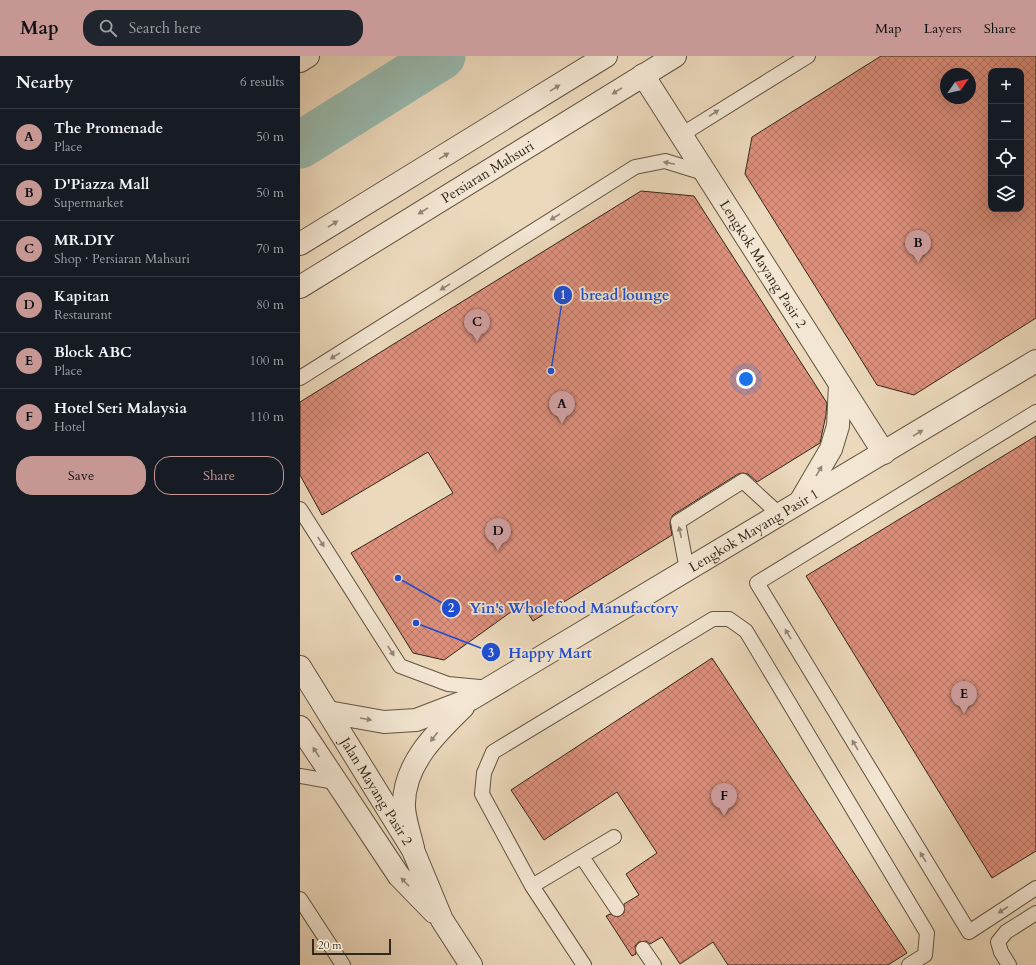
<!DOCTYPE html>
<html lang="en">
<head>
<meta charset="utf-8">
<style>
	:root { --surface:#171b24; --page:#20242c; --text:#f1f3f6; --muted:#9ea1a6; --line:#363941; --accent:#c59692 }
	body { margin:0; font-family:Cardo,serif; background:var(--page); color:var(--text) }
	.controls { position:absolute; right:12px; top:12px; display:grid; overflow:hidden; border-radius:8px; box-shadow:0 4px 16px #0002 }
	.controls button { width:36px; height:36px; display:grid; place-items:center; padding:0; border:0; border-bottom:1px solid var(--line); background:var(--surface); color:var(--text); font:20px sans-serif }
	.compass { position:absolute; left:640px; top:12px; width:36px; height:36px; border-radius:50%; background:var(--surface); box-shadow:0 4px 16px #0002; rotate:56deg }
	.scale { position:absolute; left:12px; bottom:10px; width:79px; box-sizing:border-box; padding-left:4px; border:2px solid #31271a; border-top:0; font-size:11px; line-height:14px; white-space:nowrap; color:#31271a; -webkit-text-stroke:3px #f3e6d3; paint-order:stroke }
	.you { position:absolute; left:446px; top:323px; width:14px; height:14px; margin:-10px; border:3px solid #fff; border-radius:50%; background:#1a73e8; box-shadow:0 0 0 6px #1a73e833 }
	.badge { display:grid; place-items:center; width:26px; height:26px; border-radius:50%; background:var(--accent); color:#111; font-size:13px; font-weight:700 }
	.pin { position:absolute; translate:-50% -33px; filter:drop-shadow(0 1px 2px #0008) }
	.pin::after { content:''; position:absolute; top:21px; width:14px; height:12px; background:inherit; clip-path:polygon(0 0,100% 0,50% 100%) }
	.list { margin:0; padding:0; list-style:none }
	h2 { display:flex; justify-content:space-between; align-items:center; height:52px; margin:0; padding:0 16px; font-size:17px }
	h2 small { font-size:13px; font-weight:400; color:var(--muted) }
	.list li { display:grid; grid-template-columns:26px 1fr auto; gap:12px; align-items:center; box-sizing:border-box; height:56px; padding:0 16px; border-top:1px solid var(--line) }
	.list b { display:block; font-size:15px; white-space:nowrap }
	.list p { margin:0; font-size:13px; white-space:nowrap; color:var(--muted) }
	.list em { font-size:13px; font-style:normal; color:var(--muted) }
	.actions { display:flex; gap:8px; padding:12px 16px }
	.actions a { flex:1; padding:9px 0; border:1px solid var(--accent); border-radius:16px; text-align:center; font-size:14px; color:var(--accent) }
	.actions .main { background:var(--accent); color:#111 }
	.icon { flex:none; width:22px; height:22px; fill:none; stroke:currentColor; stroke-width:2; stroke-linecap:round; stroke-linejoin:round }
	.map { position:relative; flex:none; width:736px; height:909px; overflow:hidden }
	header { display:flex; align-items:center; gap:24px; box-sizing:border-box; height:56px; padding:0 20px; background:var(--accent); color:#111 }
	header strong { font-size:19px }
	nav { display:flex; gap:22px; margin-inline-start:auto; font-size:14px }
	.search { width:280px; height:36px; background:var(--page); display:flex; align-items:center; gap:10px; box-sizing:border-box; padding:0 14px; border-radius:16px; color:var(--muted); font-size:15px }
	main { display:flex }
	aside { flex:1; background:var(--surface) }
	.map>svg:first-child { display:block }
</style>
</head>
<body>
<header>
<strong>Map</strong>
<div class="search"><svg class="icon" aria-label="search" viewBox="0 0 24 24"><circle cx="10" cy="10" r="6"/><path d="M15 15l6 6"/></svg>Search here</div>
<nav><a>Map</a><a>Layers</a><a>Share</a></nav>
</header>
<main>
<aside>
<h2>Nearby<small>6 results</small></h2>
<ul class="list">
<li><span class="badge">A</span><div><b>The Promenade</b><p>Place</p></div><em>50 m</em></li>
<li><span class="badge">B</span><div><b>D'Piazza Mall</b><p>Supermarket</p></div><em>50 m</em></li>
<li><span class="badge">C</span><div><b>MR.DIY</b><p>Shop · Persiaran Mahsuri</p></div><em>70 m</em></li>
<li><span class="badge">D</span><div><b>Kapitan</b><p>Restaurant</p></div><em>80 m</em></li>
<li><span class="badge">E</span><div><b>Block ABC</b><p>Place</p></div><em>100 m</em></li>
<li><span class="badge">F</span><div><b>Hotel Seri Malaysia</b><p>Hotel</p></div><em>110 m</em></li>
</ul>
<div class="actions"><a class="main">Save</a><a>Share</a></div>
</aside>
<div class="map">
<svg width="736" height="909" viewBox="0 0 736 909">
	<defs>
		<pattern id="building-cross-hatch" width="8" height="8" patternUnits="userSpaceOnUse"><rect width="8" height="8" fill="#de907d"/><path d="M0 0l8 8M0 8l8-8" fill="none" stroke="#b57666"/></pattern>
	</defs>
	<rect width="100%" height="100%" fill="#ecd9bc"/>
	<filter id="stains"><feTurbulence type="fractalNoise" baseFrequency=".005" numOctaves="4"/><feColorMatrix values="0 0 0 0 .2 0 0 0 0 .09 0 0 0 0 .02 0 0 0 .5 -.17"/></filter>
	<radialGradient id="worn" r=".72"><stop offset=".6" stop-color="#630" stop-opacity="0"/><stop offset="1" stop-color="#630" stop-opacity=".3"/></radialGradient>
	<g fill="none" stroke-linecap="round" stroke-linejoin="round">
		<path stroke="#99baaf" stroke-width="47" d="M0,89L142,0"/>
	</g>
	<path fill="url(#building-cross-hatch)" stroke="#31271a" fill-rule="evenodd" d="M581,0H736V262L614,339L577,329L445,118L452,81ZM691,15H721V153H691ZM646,18H670V42H646Z
		M341,135L394,140L527,347L526,359L520,387L457,426L448,418L443,417L438,418L373,459L370,467L372,479L233,565L222,548L144,604L113,597L51,497L153,437L128,396L22,459L0,419V346Z
		M736,380V795L692,822L506,520Z
		M412,602L607,897L588,909H428L413,886L380,908L362,881L350,888L346,885L339,886L335,890L336,898L332,900L306,860L310,858L318,861L324,857V848L339,839L326,818L357,797L317,736L244,784L211,734Z"/>
	<g fill="none" stroke-linecap="round" stroke-linejoin="round">
		<g stroke="#605442" stroke-width="16">
			<path id="service" d="M381,79L508,0
				M0,322L335,111L365,105L407,118
				M736,356L457,527L669,876L736,832
				M0,453L100,610L148,628L190,632
				M387,514L378,466L443,425L480,459
				M0,720L35,726
				M282,801L317,853
				M232,830L314,781
				M0,843L43,909
				M343,893L354,909
				M284,909L232,830L182,738L184,717L193,696L413,563H429L446,575L627,877L625,899L609,909
				M709,909L701,896L698,886L706,876L736,857"/>
		</g>
		<g stroke="#605442" stroke-width="24">
			<g id="minor">
				<path d="M0,5L8,0"/>
				<path id="s1" d="M343,19L584,397"/>
				<path d="M500,446L531,393L538,370L540,328"/>
				<path id="s2" d="M28,656L84,666L116,664L171,643L736,305"/>
				<path d="M113,792C110,779 105,765 104,752C102,710 135,678 163,651"/>
			</g>
		</g>
		<g stroke="#605442" stroke-width="24">
			<g id="tertiary">
				<path d="M0,188L306,0"/>
				<path id="s3" d="M0,231L375,0"/>
				<path id="s4" d="M0,611L113,794L142,864L171,909"/>
				<path d="M0,671L99,820L134,856"/>
			</g>
		</g>
		<use href="#service" stroke="#f3e6d3" stroke-width="14"/>
		<use href="#minor" stroke="#f3e6d3" stroke-width="22"/>
		<use href="#tertiary" stroke="#f3e6d3" stroke-width="22"/>
	</g>
	<defs><path id="oneway-solid" d="M-6-.8H1V-3.2L6.5 0L1 3.2V.8H-6Z"/></defs>
	<g fill="#928676">
		<use href="#oneway-solid" transform="translate(255 32) rotate(-32)"/>
		<use href="#oneway-solid" transform="translate(317 35) rotate(148)"/>
		<use href="#oneway-solid" transform="translate(414 57) rotate(-33)"/>
		<use href="#oneway-solid" transform="translate(144 100) rotate(-32)"/>
		<use href="#oneway-solid" transform="translate(369 107) rotate(-168)"/>
		<use href="#oneway-solid" transform="translate(123 155) rotate(148)"/>
		<use href="#oneway-solid" transform="translate(255 161) rotate(148)"/>
		<use href="#oneway-solid" transform="translate(33 168) rotate(-32)"/>
		<use href="#oneway-solid" transform="translate(145 231) rotate(148)"/>
		<use href="#oneway-solid" transform="translate(35 300) rotate(148)"/>
		<use href="#oneway-solid" transform="translate(618 377) rotate(-31)"/>
		<use href="#oneway-solid" transform="translate(519 415) rotate(-60)"/>
		<use href="#oneway-solid" transform="translate(380 476) rotate(-102)"/>
		<use href="#oneway-solid" transform="translate(21 486) rotate(57)"/>
		<use href="#oneway-solid" transform="translate(488 578) rotate(-121)"/>
		<use href="#oneway-solid" transform="translate(91 595) rotate(57)"/>
		<use href="#oneway-solid" transform="translate(66 663) rotate(10)"/>
		<use href="#oneway-solid" transform="translate(134 681) rotate(127)"/>
		<use href="#oneway-solid" transform="translate(555 689) rotate(-121)"/>
		<use href="#oneway-solid" transform="translate(16 696) rotate(-123)"/>
		<use href="#oneway-solid" transform="translate(623 801) rotate(-121)"/>
		<use href="#oneway-solid" transform="translate(105 826) rotate(-134)"/>
		<use href="#oneway-solid" transform="translate(703 854) rotate(147)"/>
	</g>
	<g text-anchor="middle" dominant-baseline="central" stroke-width="3.5" stroke-linejoin="round" paint-order="stroke">
		<g font-size="14" fill="#31271a" stroke="#f3e6d3">
			<text stroke="none"><textPath href="#s3" startOffset="220">Persiaran Mahsuri</textPath></text>
			<text stroke="none"><textPath href="#s1" startOffset="224">Lengkok Mayang Pasir 2</textPath></text>
			<text stroke="none"><textPath href="#s2" startOffset="477">Lengkok Mayang Pasir 1</textPath></text>
			<text stroke="none"><textPath href="#s4" startOffset="146">Jalan Mayang Pasir 2</textPath></text>
		</g>
	</g>
	<path fill="none" stroke="#1d4ed8" stroke-width="1.5" d="M251 315L263 239M98 522L151 552M116 567L191 596"/>
	<g fill="#1d4ed8" stroke="#f3e6d3" stroke-width="1.5">
		<circle cx="251" cy="315" r="4"/>
		<circle cx="98" cy="522" r="4"/>
		<circle cx="116" cy="567" r="4"/>
		<circle cx="263" cy="239" r="10"/>
		<circle cx="151" cy="552" r="10"/>
		<circle cx="191" cy="596" r="10"/>
	</g>
	<g font-size="12" text-anchor="middle" font-weight="bold" fill="#fff">
		<text x="263" y="243">1</text>
		<text x="151" y="556">2</text>
		<text x="191" y="601">3</text>
	</g>
	<g font-size="15" text-anchor="middle" font-weight="bold" fill="#1d4ed8" stroke="#f3e6d3" stroke-width="3.5" stroke-linejoin="round" paint-order="stroke">
		<text x="325" y="244">bread lounge</text>
		<text x="274" y="557">Yin's Wholefood Manufactory</text>
		<text x="250" y="602">Happy Mart</text>
	</g>
	<rect width="100%" height="100%" filter="url(#stains)"/>
	<rect width="100%" height="100%" fill="url(#worn)"/>
</svg>
<div class="controls">
<button>+</button>
<button>−</button>
<button><svg class="icon" aria-label="locate" viewBox="0 0 24 24"><circle cx="12" cy="12" r="6"/><path d="M12 2v4M12 18v4M2 12h4M18 12h4"/></svg></button>
<button><svg class="icon" aria-label="layers" viewBox="0 0 24 24"><path d="M12 4l9 5-9 5-9-5zM3 14l9 5 9-5"/></svg></button>
</div>
<svg class="compass" viewBox="-18 -18 36 36"><path d="M0-13l5 13h-10z" fill="#e53935"/><path d="M0 13l5-13h-10z" fill="#9ea1a6"/></svg>
<div class="scale">20 m</div>
<div class="you"></div>
<div class="pin badge" style="left:262px;top:368px">A</div>
<div class="pin badge" style="left:618px;top:207px">B</div>
<div class="pin badge" style="left:177px;top:286px">C</div>
<div class="pin badge" style="left:198px;top:495px">D</div>
<div class="pin badge" style="left:664px;top:658px">E</div>
<div class="pin badge" style="left:424px;top:760px">F</div>
</div>
</main>
</body>
</html>
